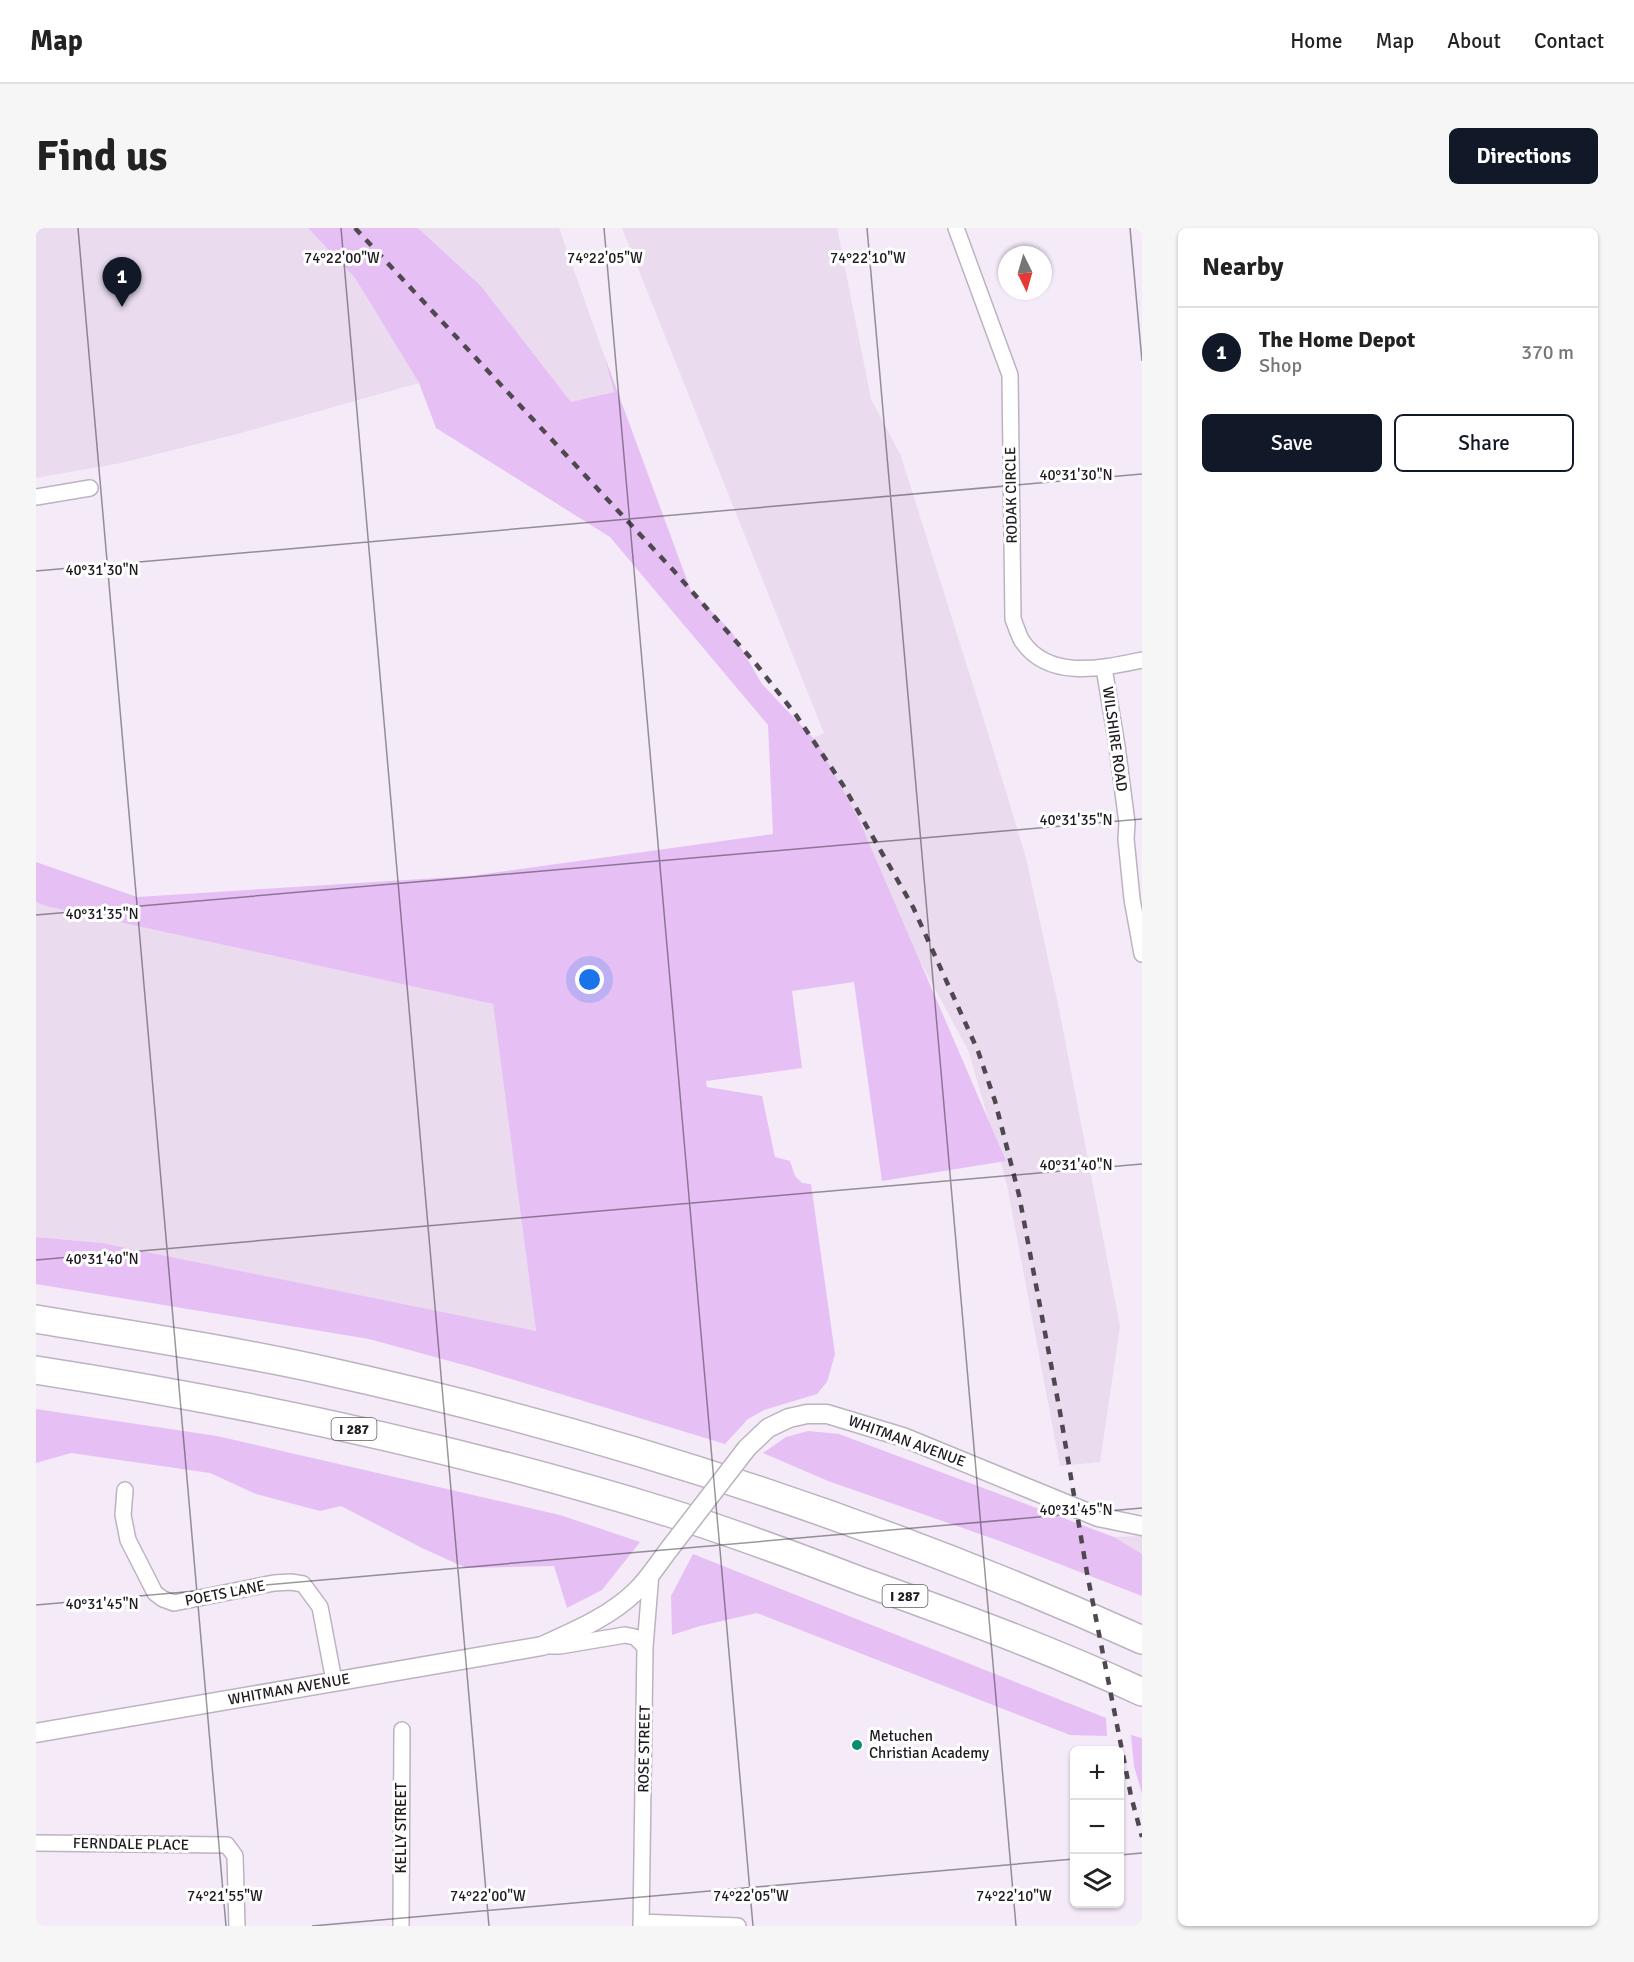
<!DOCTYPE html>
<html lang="en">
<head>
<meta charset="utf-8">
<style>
	:root { --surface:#fff; --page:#f6f6f6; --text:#222; --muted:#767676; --line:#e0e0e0; --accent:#111827 }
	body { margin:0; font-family:Signika,sans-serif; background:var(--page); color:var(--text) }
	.controls { position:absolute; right:18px; bottom:18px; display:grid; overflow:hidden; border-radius:9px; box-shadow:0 2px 4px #0004 }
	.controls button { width:54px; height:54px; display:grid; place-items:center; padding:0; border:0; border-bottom:2px solid var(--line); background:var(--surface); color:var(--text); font:30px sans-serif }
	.compass { position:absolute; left:962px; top:18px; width:54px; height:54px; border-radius:50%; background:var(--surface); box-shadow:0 2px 4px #0004; rotate:175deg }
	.you { position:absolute; left:554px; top:752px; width:21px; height:21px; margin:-15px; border:4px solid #fff; border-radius:50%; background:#1a73e8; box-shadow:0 0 0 9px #1a73e833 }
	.badge { display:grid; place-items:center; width:39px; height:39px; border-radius:50%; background:var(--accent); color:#fff; font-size:20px; font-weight:700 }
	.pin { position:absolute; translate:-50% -50px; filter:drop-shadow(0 2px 3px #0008) }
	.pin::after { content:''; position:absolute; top:32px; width:21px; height:18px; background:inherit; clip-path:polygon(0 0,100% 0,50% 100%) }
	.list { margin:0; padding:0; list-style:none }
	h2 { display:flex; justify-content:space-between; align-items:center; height:78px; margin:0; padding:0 24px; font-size:26px }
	h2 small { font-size:20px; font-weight:400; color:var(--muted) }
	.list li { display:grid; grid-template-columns:39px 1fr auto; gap:18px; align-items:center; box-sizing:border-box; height:90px; padding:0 24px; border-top:2px solid var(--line) }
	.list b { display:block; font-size:22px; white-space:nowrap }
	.list p { margin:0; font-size:20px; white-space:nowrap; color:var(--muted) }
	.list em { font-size:20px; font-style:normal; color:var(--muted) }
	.actions { display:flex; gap:12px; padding:18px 24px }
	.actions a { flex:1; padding:14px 0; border:2px solid var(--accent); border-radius:9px; text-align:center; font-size:21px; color:var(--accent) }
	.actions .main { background:var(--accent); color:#fff }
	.icon { flex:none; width:33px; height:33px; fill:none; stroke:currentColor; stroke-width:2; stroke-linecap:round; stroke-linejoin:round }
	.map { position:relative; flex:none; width:1106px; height:1698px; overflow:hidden; border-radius:9px }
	header { display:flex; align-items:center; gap:36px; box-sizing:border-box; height:84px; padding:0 30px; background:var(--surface); border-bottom:2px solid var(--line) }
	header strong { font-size:28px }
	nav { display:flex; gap:33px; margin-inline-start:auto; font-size:21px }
	.intro { display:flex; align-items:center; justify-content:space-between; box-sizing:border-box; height:144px; padding:0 36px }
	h1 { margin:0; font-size:42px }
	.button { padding:15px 27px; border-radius:9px; background:var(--accent); color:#fff; font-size:21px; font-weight:700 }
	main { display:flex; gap:36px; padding:0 36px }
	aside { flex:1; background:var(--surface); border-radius:9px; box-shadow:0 2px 4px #0004 }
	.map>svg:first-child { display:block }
</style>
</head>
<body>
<header>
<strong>Map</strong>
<nav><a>Home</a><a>Map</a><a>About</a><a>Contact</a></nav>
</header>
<div class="intro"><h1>Find us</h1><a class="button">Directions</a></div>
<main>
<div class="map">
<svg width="1106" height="1698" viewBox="0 0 1106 1698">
	<rect width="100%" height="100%" fill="#f4eaf8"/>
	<path fill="#eadbef" d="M0,0H272L319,50L383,155L201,206L85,235L0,250Z
		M382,0H523L568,127L578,164L535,174L445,58Z
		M586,0H801L835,171L865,228L953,508L990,630L1023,781L1084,1098L1064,1234L1024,1238L971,957L933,824L767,515L788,505Z
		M0,674L20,680L457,776L500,1104L66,1015L0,1009Z
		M1106,1308V1326L1078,1309Z"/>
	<path fill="#e6c0f5" d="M272,0H382L445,58L535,174L578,164L568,127L655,363L695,403L726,456L781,514L823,592L970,933L846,953L818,754L756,763L766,840L670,853L671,859L726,868L739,929L754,933L759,948L766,955L775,956L799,1126L791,1154L781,1166L728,1182L712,1191L689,1216L439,1140L333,1111L0,1056V1009L66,1015L500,1103L457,776L10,678L0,674V634L101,669L434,648L737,606L732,497L574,309L400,200L383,155L319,50Z
		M0,1181L181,1208L524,1287L604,1314L566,1362L531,1380L518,1338L430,1340L386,1320L305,1278L284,1283L220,1266L174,1245L35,1225L0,1235Z
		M772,1203L803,1206L1078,1309L1106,1326V1368L961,1312L792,1253L727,1225L750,1209Z
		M657,1326L1070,1490L1071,1508L1034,1507L721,1385L664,1398L636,1407L635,1368Z
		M1095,1507L1106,1510V1566L1098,1538Z"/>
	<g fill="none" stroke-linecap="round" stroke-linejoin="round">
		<g stroke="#bdb3c0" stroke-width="18">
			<path id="minor" d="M920,0L974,147L977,391C980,398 982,406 986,413C1013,453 1067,440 1106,432
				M0,269L54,260
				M1068,440L1081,518L1091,595L1090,611L1096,671L1106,726
				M89,1262L87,1287L92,1312L119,1365L127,1371L138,1375L238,1355L255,1354L267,1356L284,1379L298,1453
				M509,1418H524L589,1407L599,1409L609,1419
				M0,1615L191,1617L199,1628L201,1698
				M605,1694L702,1698
				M365,1698L366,1502
				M605,1698L609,1419L615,1345"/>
		</g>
		<g stroke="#bdb3c0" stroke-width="21">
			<path id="tertiary" d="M711,1220L732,1200L753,1190L771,1186H791L867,1209L1062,1289L1106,1298
				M0,1505L506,1418C539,1403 573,1389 599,1364C613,1351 623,1334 634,1320"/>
		</g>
		<g stroke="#bdb3c0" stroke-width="30">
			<path id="motorway" d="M0,1091C95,1107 191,1121 286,1142C568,1204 842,1293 1106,1412
				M0,1142C214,1175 427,1221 634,1285C698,1305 762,1329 825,1353C920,1387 1015,1422 1106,1464"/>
		</g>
		<use href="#minor" stroke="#fff" stroke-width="15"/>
		<use href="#tertiary" stroke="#fff" stroke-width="18"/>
		<use href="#motorway" stroke="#fff" stroke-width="27"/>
		<path stroke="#4e484f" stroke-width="4.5" stroke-dasharray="8 8" stroke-linecap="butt" d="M319,0L638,343L720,436L760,487L807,557L877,679L942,823L959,873L983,967L1024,1184L1051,1345L1095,1568L1106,1609"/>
		<g stroke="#bdb3c0" stroke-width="21" stroke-linecap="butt">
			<path id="tertiary-bridge" d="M634,1320L711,1220"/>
		</g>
		<use href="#tertiary-bridge" stroke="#fff" stroke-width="18"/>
	</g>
	<path fill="none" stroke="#1e1a1f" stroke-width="1.5" stroke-opacity="0.45" d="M42,0L190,1698M305,0L453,1698M568,0L717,1698M831,0L980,1698M1094,0L1106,133M0,343L1106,246M0,687L1106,591M0,1032L1106,936M0,1377L1106,1280M1084,1627L1106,1625M276,1698L1038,1631"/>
	<circle fill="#098c71" stroke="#fff" stroke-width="2" cx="821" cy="1517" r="6"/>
	<g text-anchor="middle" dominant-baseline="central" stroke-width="6" stroke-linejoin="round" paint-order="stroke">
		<g fill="#fff" stroke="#625f62" stroke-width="1.5">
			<rect x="295.5" y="1190" width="45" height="22" rx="4.5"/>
			<rect x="846.5" y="1357" width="45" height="22" rx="4.5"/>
		</g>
		<g font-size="14" font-weight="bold" fill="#1e1a1f">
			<text x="318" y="1201">I 287</text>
			<text x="869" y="1368">I 287</text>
		</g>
		<g font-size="15" fill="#1e1a1f" stroke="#fff">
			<text transform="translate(975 267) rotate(-91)">RODAK CIRCLE</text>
			<text transform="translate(1079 511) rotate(82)">WILSHIRE ROAD</text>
			<text transform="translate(871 1213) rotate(20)">WHITMAN AVENUE</text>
			<text transform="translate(189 1365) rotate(-11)">POETS LANE</text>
			<text transform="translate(253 1461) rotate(-10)">WHITMAN AVENUE</text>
			<text transform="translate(608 1521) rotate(-89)">ROSE STREET</text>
			<text transform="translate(365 1600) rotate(-90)">KELLY STREET</text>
			<text transform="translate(95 1616) rotate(1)">FERNDALE PLACE</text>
		</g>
		<g font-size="15" fill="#1e1a1f" stroke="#fff" text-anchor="start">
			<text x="833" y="1508">Metuchen<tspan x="833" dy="17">Christian Academy</tspan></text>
		</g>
	</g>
	<g font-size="15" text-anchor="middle" fill="#1e1a1f" stroke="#fff" stroke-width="6" stroke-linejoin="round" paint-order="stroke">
		<text x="306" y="35">74°22'00"W</text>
		<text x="569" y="35">74°22'05"W</text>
		<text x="832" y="35">74°22'10"W</text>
		<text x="1040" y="252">40°31'30"N</text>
		<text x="66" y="347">40°31'30"N</text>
		<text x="1040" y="597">40°31'35"N</text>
		<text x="66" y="691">40°31'35"N</text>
		<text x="1040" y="942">40°31'40"N</text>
		<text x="66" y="1036">40°31'40"N</text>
		<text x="1040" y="1287">40°31'45"N</text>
		<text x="66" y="1381">40°31'45"N</text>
		<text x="189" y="1673">74°21'55"W</text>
		<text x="452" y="1673">74°22'00"W</text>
		<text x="715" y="1673">74°22'05"W</text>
		<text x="978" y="1673">74°22'10"W</text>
	</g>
</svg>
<div class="controls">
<button>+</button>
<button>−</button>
<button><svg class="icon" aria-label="layers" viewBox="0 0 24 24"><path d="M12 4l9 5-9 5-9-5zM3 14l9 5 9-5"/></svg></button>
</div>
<svg class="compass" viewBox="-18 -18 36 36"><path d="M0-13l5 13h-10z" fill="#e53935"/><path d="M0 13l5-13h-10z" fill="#767676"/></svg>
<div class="you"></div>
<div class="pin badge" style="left:86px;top:79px">1</div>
</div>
<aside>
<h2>Nearby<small></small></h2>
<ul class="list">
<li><span class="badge">1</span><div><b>The Home Depot</b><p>Shop</p></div><em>370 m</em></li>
</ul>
<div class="actions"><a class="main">Save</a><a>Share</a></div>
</aside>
</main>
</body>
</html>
